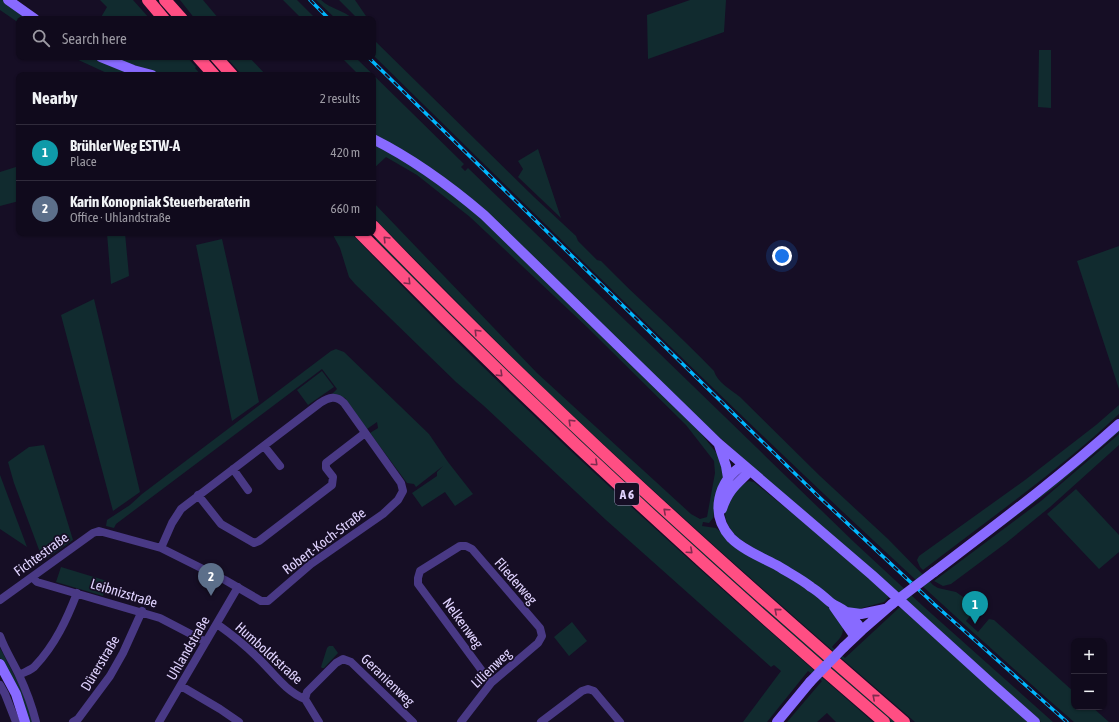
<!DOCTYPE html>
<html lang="en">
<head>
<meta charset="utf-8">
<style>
	:root { --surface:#100a1c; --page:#191325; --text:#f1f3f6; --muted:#9c9aa3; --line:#302b3b; --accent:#2563eb }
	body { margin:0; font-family:"Asap Condensed",sans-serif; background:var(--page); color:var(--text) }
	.controls { position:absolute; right:12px; bottom:12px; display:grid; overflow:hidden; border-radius:8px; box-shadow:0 1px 3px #0004 }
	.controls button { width:36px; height:36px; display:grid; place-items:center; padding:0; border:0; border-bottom:1px solid var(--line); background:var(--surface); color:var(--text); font:20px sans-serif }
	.you { position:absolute; left:782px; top:256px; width:14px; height:14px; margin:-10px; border:3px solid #fff; border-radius:50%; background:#1a73e8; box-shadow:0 0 0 6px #1a73e833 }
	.badge { display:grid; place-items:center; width:26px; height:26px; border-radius:50%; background:var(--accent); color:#fff; font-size:13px; font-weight:700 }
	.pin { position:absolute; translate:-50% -33px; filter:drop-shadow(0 1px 2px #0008) }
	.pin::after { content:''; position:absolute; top:21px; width:14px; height:12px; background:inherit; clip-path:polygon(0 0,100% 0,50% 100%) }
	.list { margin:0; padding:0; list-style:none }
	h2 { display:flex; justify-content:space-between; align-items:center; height:52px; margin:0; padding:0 16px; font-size:17px }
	h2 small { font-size:13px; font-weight:400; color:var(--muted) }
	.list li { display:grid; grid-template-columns:26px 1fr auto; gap:12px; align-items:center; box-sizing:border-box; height:56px; padding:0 16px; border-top:1px solid var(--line) }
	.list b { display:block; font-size:15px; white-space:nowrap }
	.list p { margin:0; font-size:13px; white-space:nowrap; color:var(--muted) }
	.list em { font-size:13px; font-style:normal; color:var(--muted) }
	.icon { flex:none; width:22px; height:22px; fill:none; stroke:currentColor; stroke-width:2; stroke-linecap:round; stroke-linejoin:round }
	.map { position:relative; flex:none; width:1119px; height:722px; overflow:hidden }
	.search { position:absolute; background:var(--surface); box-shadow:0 1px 3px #0004; left:16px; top:16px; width:360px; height:44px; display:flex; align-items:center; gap:10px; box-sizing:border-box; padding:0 14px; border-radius:8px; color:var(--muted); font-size:15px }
	.panel { position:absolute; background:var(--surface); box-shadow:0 1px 3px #0004; left:16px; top:72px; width:360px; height:164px; border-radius:8px }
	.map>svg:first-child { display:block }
</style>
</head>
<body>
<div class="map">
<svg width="1119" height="722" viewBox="0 0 1119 722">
	<rect width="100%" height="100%" fill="#160e25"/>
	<path fill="#112b2f" d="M0,0H3L29,19H19V23L0,10Z
		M100,0H133L150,19H100L107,7Z
		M180,0H203L219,19H195Z
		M283,0H297L316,19H302Z
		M316,0H321C330,9 344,10 353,19H336Z
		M339,0H355L368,19H358Z
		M690,0H726L724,32L648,59L647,15Z
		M373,39L534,197L576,236L578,241L597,260L601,261C638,299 678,333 714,371C717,382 731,390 740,397L820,476L888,539L933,585L938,588L956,592L976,606V609L966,621L978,632L989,619L994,620L1074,692V707H1092L1109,722H1074C831,510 604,281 373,55Z
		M1039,50H1051V108L1038,107Z
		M72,57H92L139,75H111Z
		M110,57H187L196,67L195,68L201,75H166L140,68Z
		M226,57H249L266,75H242Z
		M341,57H355L464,164L461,167L465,171L468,168L855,543L924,607L1053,722H1041L700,420L509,234L373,135V75H359Z
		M373,143L395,154L466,204L697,428L721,459L723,477L713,518L709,523L703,522L702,526L716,528C741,550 840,598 843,629C843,637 837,641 832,647L845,658L900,607L1030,722H915C792,616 670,508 552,396C491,337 432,277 373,217V202L537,373L691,514L700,519L707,517L715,473L714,461L686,425L587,327L470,217L417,175L386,157L373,169Z
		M538,149L561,218L518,177L523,169L518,161Z
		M19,166V201L0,206V172Z
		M107,233H125L129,276L111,284Z
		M332,233H351C515,406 693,565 873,722H836L827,713L817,722H787L822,681L808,671L767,722H743L781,671L774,665L771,667L606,520L484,406L456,382L355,284L349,277L340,248Z
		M377,238L897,722H891L803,646L576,439L374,241Z
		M222,239L259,402L232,421L196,245Z
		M1119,246V389L1077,261Z
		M94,299L140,492L113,511L61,315Z
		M336,349L344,352L429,434L448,462L473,494L455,506L445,492L422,507L412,493L437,476V472L443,466L416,487L414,484L407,483L370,433L378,428L377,422L367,429L345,398L332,394L337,389L322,369L116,524L114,528L106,526L107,520L130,505L142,494L331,351Z
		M322,371L334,387L308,405L297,390Z
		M1119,405V414C1058,471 989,519 923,570L920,567L917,560L919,556L1025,480L1096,425Z
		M1119,429V432L1056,486L937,575Z
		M1119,434V445L1050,507L1006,543L951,584L943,586L934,581L1041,501Z
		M44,445L73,540L47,558L41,555L14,483L8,462L29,447Z
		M0,475L27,547L0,529Z
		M749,481L754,482L858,567L889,597L884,602L862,608L860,610L848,608L738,538C732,532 725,523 725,513C726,500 738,486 749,481Z
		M1076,489L1119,535V552L1099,569L1047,514Z
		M61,567L107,581L103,596L56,582Z
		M572,622L587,641L569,656L554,637Z
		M329,646H333L338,653L324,668H322L321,667L327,648Z
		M0,648L22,690L33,722H29L17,687L0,658Z"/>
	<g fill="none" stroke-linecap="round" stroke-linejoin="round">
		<path stroke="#493985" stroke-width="8" d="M264,446L280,466
			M233,469L248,490
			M198,495L221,524L254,543L259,541L332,485L333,477L326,468V463L365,433
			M32,577L37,582L160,618L206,642
			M0,600L93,533L99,531L161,548L225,580L256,598L261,601H268L311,564L383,514L398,500L403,491L401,483L344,403C336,395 329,397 320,403L181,509L172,523L161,548
			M217,624C231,634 245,645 257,657C273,672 285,691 305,699
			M0,636C5,650 13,662 19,675C26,690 32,706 36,722
			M19,675C24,672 32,670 35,666C55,645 67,619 77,593
			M0,685L5,694L16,722
			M181,686L220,709L239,722
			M305,699L307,692L336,663L343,659L351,662L413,722
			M305,699L319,722
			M73,722L78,719L110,676L123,653L142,611
			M159,722L238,587
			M461,722L491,683L538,643L542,636L540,628L472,549L466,546H460L420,571L418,578V584L491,683
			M541,722L582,691L588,689L594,691L620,722"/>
		<path stroke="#886aff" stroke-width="10" d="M8,0L35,19
			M101,57L133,70L152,75
			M373,139C413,159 450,186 484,215L718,443L872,575L992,684L1035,722
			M719,445L726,466L728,478
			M743,465C718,481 709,514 731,538C743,550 763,558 778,566C789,573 801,579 811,587C818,591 824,597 830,602C835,606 841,608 846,612C852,617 857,623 862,630
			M722,509C728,490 736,485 750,471
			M934,572C997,524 1060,477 1119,424
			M834,607L855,637
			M846,612L861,614L885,609
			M844,647L862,630L892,604
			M0,664L16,694L25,722
			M777,722L810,682"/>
		<path stroke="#ff4e83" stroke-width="12" d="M148,0L164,19
			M165,0L182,19
			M198,57L214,75
			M216,57L232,75
			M373,226C541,401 721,564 904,722
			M360,233C528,404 702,566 884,722"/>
		<g stroke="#00b7fe" stroke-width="3.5">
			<path id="rail" d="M310,0L329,19
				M368,57L818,496L934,604L1067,722"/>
		</g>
		<use href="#rail" stroke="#160e25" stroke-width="2" stroke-dasharray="6" stroke-linecap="butt"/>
		<path stroke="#886aff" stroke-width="10" d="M892,604L934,572
			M810,682L844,647"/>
	</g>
	<defs><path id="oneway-chevron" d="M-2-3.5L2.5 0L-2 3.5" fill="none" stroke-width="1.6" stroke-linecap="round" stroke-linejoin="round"/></defs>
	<g stroke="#7f2b4f">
		<use href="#oneway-chevron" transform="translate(386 239) rotate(-134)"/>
		<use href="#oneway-chevron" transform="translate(408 282) rotate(45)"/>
		<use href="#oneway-chevron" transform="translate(477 332) rotate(-135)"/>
		<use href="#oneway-chevron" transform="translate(500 374) rotate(44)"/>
		<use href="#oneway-chevron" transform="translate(571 422) rotate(-136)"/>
		<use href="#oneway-chevron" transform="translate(595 463) rotate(43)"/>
		<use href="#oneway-chevron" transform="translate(666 511) rotate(-138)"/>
		<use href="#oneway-chevron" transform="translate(690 551) rotate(42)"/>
		<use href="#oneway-chevron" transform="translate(777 611) rotate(-139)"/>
		<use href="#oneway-chevron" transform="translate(875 697) rotate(-139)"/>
	</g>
	<g text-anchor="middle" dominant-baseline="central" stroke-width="3.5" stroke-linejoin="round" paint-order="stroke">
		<rect fill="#160e25" stroke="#a398be" stroke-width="1" x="615" y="483" width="24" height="22" rx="3"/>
		<g font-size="13" font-weight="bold" fill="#e0d3ff">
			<text x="627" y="494">A 6</text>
		</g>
		<g font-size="14" fill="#e0d3ff" stroke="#160e25">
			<text transform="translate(324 541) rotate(-37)">Robert-Koch-Straße</text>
			<text transform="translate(41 554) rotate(-36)">Fichtestraße</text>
			<text transform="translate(516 581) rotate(49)">Fliederweg</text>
			<text transform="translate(124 593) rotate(17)">Leibnizstraße</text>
			<text transform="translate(463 623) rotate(54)">Nelkenweg</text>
			<text transform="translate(188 648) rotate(-60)">Uhlandstraße</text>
			<text transform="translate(269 653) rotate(42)">Humboldtstraße</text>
			<text transform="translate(100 663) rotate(-59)">Dürerstraße</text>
			<text transform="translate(491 668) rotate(-44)">Lilienweg</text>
			<text transform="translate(388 680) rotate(44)">Geranienweg</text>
		</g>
	</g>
</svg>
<div class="controls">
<button>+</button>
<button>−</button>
</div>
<div class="you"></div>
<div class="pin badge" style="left:975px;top:624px;background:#0f9aa8">1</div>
<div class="pin badge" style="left:211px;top:596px;background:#5c6f8a">2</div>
<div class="search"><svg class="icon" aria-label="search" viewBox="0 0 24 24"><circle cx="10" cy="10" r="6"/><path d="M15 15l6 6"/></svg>Search here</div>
<section class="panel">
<h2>Nearby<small>2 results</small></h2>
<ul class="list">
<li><span class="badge" style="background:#0f9aa8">1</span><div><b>Brühler Weg ESTW-A</b><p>Place</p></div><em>420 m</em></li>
<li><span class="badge" style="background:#5c6f8a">2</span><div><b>Karin Konopniak Steuerberaterin</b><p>Office · Uhlandstraße</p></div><em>660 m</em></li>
</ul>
</section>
</div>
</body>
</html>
